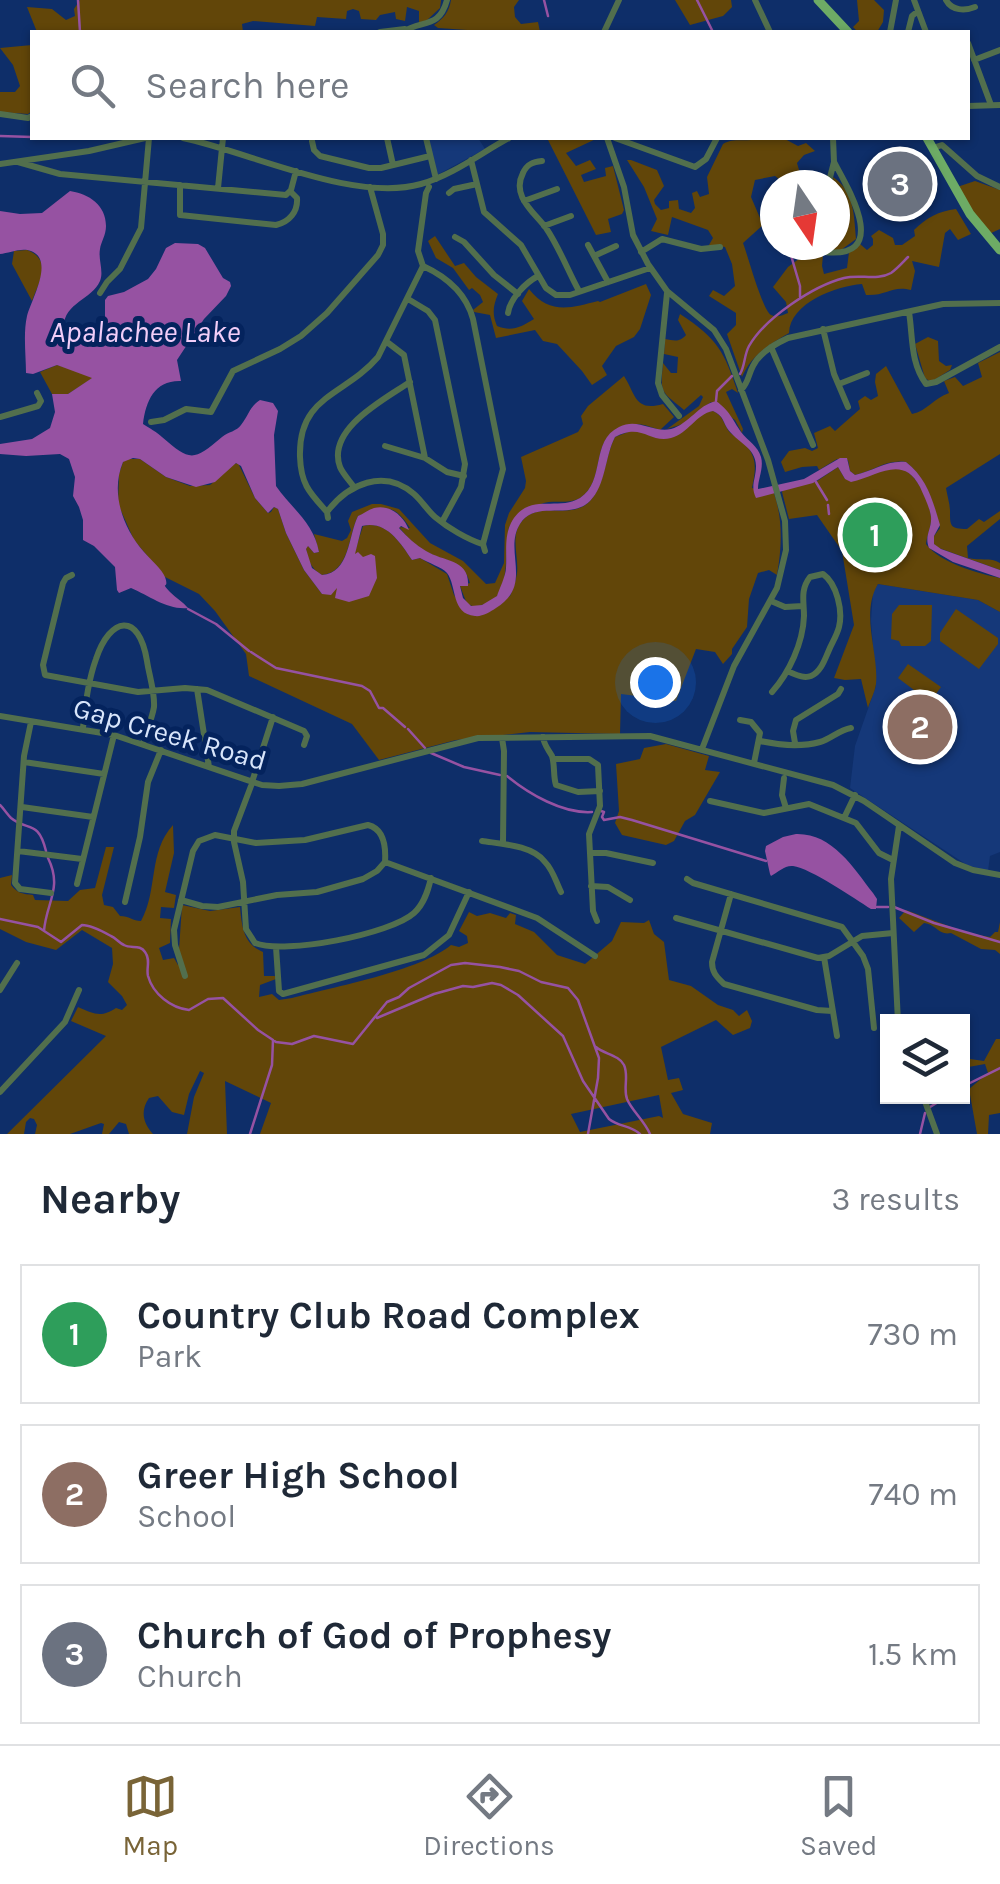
<!DOCTYPE html>
<html lang="en">
<head>
<meta charset="utf-8">
<style>
	:root { --surface:#fff; --page:#f2f2f3; --text:#1f2937; --muted:#747a83; --line:#e0e1e3; --accent:#796437 }
	body { margin:0; font-family:Karla,sans-serif; background:var(--page); color:var(--text) }
	.controls { position:absolute; right:30px; bottom:30px; display:grid; overflow:hidden; border-radius:0px; box-shadow:0 2px 8px #0004 }
	.controls button { width:90px; height:90px; display:grid; place-items:center; padding:0; border:0; border-bottom:2px solid var(--line); background:var(--surface); color:var(--text); font:50px sans-serif }
	.compass { position:absolute; left:760px; top:170px; width:90px; height:90px; border-radius:50%; background:var(--surface); box-shadow:0 2px 8px #0004; rotate:167deg }
	.you { position:absolute; left:655px; top:682px; width:35px; height:35px; margin:-25px; border:8px solid #fff; border-radius:50%; background:#1a73e8; box-shadow:0 0 0 15px #1a73e833 }
	.badge { display:grid; place-items:center; width:65px; height:65px; border-radius:50%; background:var(--accent); color:#fff; font-size:32px; font-weight:700 }
	.pin { position:absolute; translate:-50% -50%; border:5px solid #fff; box-shadow:0 2px 10px #0006 }
	.list { margin:0; padding:0; list-style:none }
	h2 { display:flex; justify-content:space-between; align-items:center; height:130px; margin:0; padding:0 40px; font-size:42px }
	h2 small { font-size:32px; font-weight:400; color:var(--muted) }
	.list li { display:grid; grid-template-columns:65px 1fr auto; gap:30px; align-items:center; box-sizing:border-box; height:140px; margin:0 20px 20px; padding:0 20px; border:2px solid var(--line); border-radius:0px }
	.list b { display:block; font-size:38px; white-space:nowrap }
	.list p { margin:0; font-size:32px; white-space:nowrap; color:var(--muted) }
	.list em { font-size:32px; font-style:normal; color:var(--muted) }
	.icon { flex:none; width:55px; height:55px; fill:none; stroke:currentColor; stroke-width:2; stroke-linecap:round; stroke-linejoin:round }
	.map { position:relative; flex:none; width:1000px; height:1134px; overflow:hidden }
	.search { position:absolute; background:var(--surface); box-shadow:0 2px 8px #0004; left:30px; right:30px; top:30px; height:110px; display:flex; align-items:center; gap:25px; box-sizing:border-box; padding:0 35px; border-radius:0px; color:var(--muted); font-size:38px }
	.sheet { height:610px; background:var(--surface) }
	nav { display:flex; justify-content:space-around; align-items:center; box-sizing:border-box; height:140px; border-top:2px solid var(--line); background:var(--surface); font-size:28px; color:var(--muted) }
	nav a { display:grid; justify-items:center; gap:5px }
	nav .on { color:var(--accent) }
	.map>svg:first-child { display:block }
</style>
</head>
<body>
<div class="map">
<svg width="1000" height="1134" viewBox="0 0 1000 1134">
	<rect width="100%" height="100%" fill="#0e2e69"/>
	<path fill="#153879" d="M428,138H478L485,149L437,175Z
		M878,584L978,600L1000,612V852L990,856L988,871L967,865L850,788L855,746L876,686L871,621L873,592Z"/>
	<path fill="#624609" fill-rule="evenodd" d="M80,0H441V1L440,8L425,22H419V11L407,7L405,21L396,19L395,12L380,15L376,20L361,19L359,11L353,9L347,11L346,19L317,17L315,26L253,21L242,24L243,32H37L27,7L52,9L66,20L75,16L74,9Z
		M451,0H519L514,7L515,17L521,24L538,22L540,32H496L438,28L434,25C444,18 449,12 451,0Z
		M675,0H731L732,7L723,16L690,25Z
		M857,0H874L884,10L883,22L877,32H858L853,27L859,21Z
		M32,45V111L28,114L0,112V92H15L20,86L13,65L0,48Z
		M547,138H598L566,153L576,166L590,160L596,169L581,175L584,182L606,176L605,168L613,166L624,210L622,214L608,219L611,232L596,235Z
		M759,138H783L798,146L806,143L815,151L804,155L797,163L802,180L798,185H787L775,176L755,180L751,197L763,225L743,243C748,256 762,309 771,315C777,318 783,315 788,313L786,302L773,287L788,267L811,250L823,255L822,266L824,274L847,268L849,252L860,244L867,250L873,245V239L871,236L879,230L893,238L895,245H902L915,236L914,230C926,218 939,211 956,209L971,234L958,240L950,229L945,233L939,267L912,261L915,271L911,290C892,285 887,296 866,295L862,284C836,286 790,303 789,333C769,345 751,355 742,377L727,334L736,325V313L709,296L713,290L724,296L735,286L732,264L725,247L709,245L713,238L708,230L672,217L668,235L651,231L657,219L644,187L627,160H631L657,170L664,186L654,200L655,204L661,210L669,208V201L678,200L679,209L691,213L695,208L692,193L697,191L700,197L709,194L707,177L723,144C734,137 747,143 759,138Z
		M833,177C854,191 854,215 856,239L841,250H827L822,245H835V185H832Z
		M975,181L1000,190V229L989,234L979,222L957,187Z
		M435,236L455,266L464,263L476,277L498,294C493,306 492,314 497,326C512,332 521,327 534,319L522,301L529,289C549,315 571,308 598,301L600,302L646,284L651,295L640,329L634,337L616,346L602,366L607,375L592,385L582,371L557,344L543,341L535,330L496,338L490,315L474,312L473,310L483,302L480,295L472,288L469,290L453,268L436,258L428,241Z
		M27,250C53,260 39,282 32,301L12,264L14,251Z
		M680,314C718,339 724,351 738,393L732,389L726,392L743,429L742,433L735,420L711,402L683,424L667,429L699,406L703,397L701,395L684,410C661,391 660,394 663,363L671,373H677L678,357L664,354L665,339C675,341 680,342 686,335L678,320Z
		M928,337L938,341L939,361L946,366L952,365L950,370L931,382L925,378L915,344Z
		M1000,352V454L946,488C947,495 950,504 950,511C950,526 950,529 967,529L979,519L984,522L1000,511V519L967,546L968,558C979,561 991,557 1000,563V570L936,547L934,544V536L940,528C933,502 927,479 906,462C886,459 874,471 855,475L850,471L848,460L837,459L819,470L817,466L802,467L785,472L781,462L789,451L805,448L812,451L818,448L814,433L830,426L835,431L860,409L858,401L865,396L871,400L878,396L875,382L876,374L886,366L912,414C927,411 934,398 949,393L944,381L955,377L963,386L982,377L978,363Z
		M57,365L89,374L93,378L68,394H52L40,372Z
		M624,376C636,395 635,412 663,404L674,417L660,430C645,425 636,421 622,427C589,438 607,481 580,498C567,505 553,499 541,504C530,509 519,520 509,527C505,548 509,578 498,595C493,602 482,605 475,607L467,604L460,586L470,583C464,561 448,562 431,554C418,548 407,538 399,527L410,528C393,501 383,507 358,516C348,536 350,572 322,575C311,569 306,558 306,546H308L314,553L319,552L314,534L342,541L347,538L351,530L348,521L352,512L372,504H381L399,509L430,543L463,561L486,584L495,583L504,563L505,525L509,513L525,488L526,481L521,457L578,432L583,424L581,416L588,406Z
		M713,411C723,416 722,420 728,430C732,436 737,436 742,441C758,456 756,469 752,488L774,493C783,520 782,546 777,575L769,570L758,573L749,599L747,627L732,649V654L723,664L715,652L696,649L676,701L621,694L620,734L530,732L456,740L379,760L352,724L249,676L246,654L215,611L199,594L165,577L160,571L134,540L118,504L119,474L123,462L127,459H140L166,477L190,486L210,485L234,464L238,463L255,498L268,513L271,512L274,507L278,509L286,533L304,570L322,594L350,567L363,526C386,520 400,542 412,560L420,558L447,574L454,595L469,615L510,596C513,589 516,581 517,573C519,555 509,535 523,520C540,501 570,520 589,502C605,486 605,456 615,437L633,430L668,438L705,412Z
		M838,467L845,479C858,476 889,467 900,469C916,470 932,506 931,520C931,528 927,535 926,544C940,563 977,573 1000,578V612L978,600L878,584C860,614 879,653 876,684C875,692 870,701 868,708L861,679L845,680L834,678L854,625L842,551L817,515L789,519L782,492L784,489L817,481Z
		M899,605H932L931,641L925,646H901L899,641L891,639L892,614Z
		M956,609L998,638V644L979,669L940,641V633Z
		M908,664L941,687L930,702L898,678Z
		M666,744L709,756L705,770L720,772L695,815L685,821L674,841L666,845L622,835L615,823L619,811L616,764L640,759L644,748Z
		M173,825L174,853L165,892L176,895L174,908L161,907L160,918L171,919L170,943L159,948L163,960L174,958L178,965L182,905L210,911L240,907C242,926 243,944 263,952L264,976H276V979L260,985L259,997L272,994L279,1000L292,998C333,987 420,971 451,945L459,947L468,943L467,936L459,931L469,912L477,916L490,913L506,918L510,913L516,915L515,924L534,932L557,955L585,964L612,941L621,922L644,923L649,920L654,934L664,942L669,980L691,986L718,1005L733,1010L739,1016L747,1010L752,1021L750,1028L733,1035L716,1020L661,1047L668,1080L679,1078L683,1090L671,1093L683,1114L712,1123L710,1134H260L271,1103L225,1081L227,1134H187L194,1097L204,1073L200,1071L189,1094L184,1115L172,1112L158,1096L149,1098C140,1111 143,1123 153,1134H129L126,1124L119,1122L109,1134H102L104,1124L101,1123L70,1134H35L37,1125L34,1119L30,1118L26,1122L24,1134H7L106,1036L71,1021L78,1007C94,1014 101,1018 116,1008L122,1010L127,1005L122,996L108,982L113,964L112,948L82,930L56,950L26,942L0,929V878L12,875L11,885C17,893 23,894 33,895L35,900L68,901L80,890L95,888L106,847H114L102,895L104,905L113,907L120,916C129,916 133,921 141,921C158,891 148,852 173,825ZM659,1095L663,1118L659,1116L580,1132L571,1114Z
		M906,910L967,933L990,937L995,932H998L1000,922V954L995,950L981,949L951,933C939,936 936,924 924,923L914,932L899,918Z
		M996,1039H1000V1113L989,1115L988,1134H977L969,1089L988,1073L985,1064L963,1068V1058L984,1061Z"/>
	<path fill="#9652a2" d="M70,191C89,194 106,205 106,226C106,235 101,242 100,249C98,260 104,271 100,281C91,302 55,304 66,338L73,340L97,329L105,317V300L108,296L124,292L148,279L156,269L166,248L175,243L198,244L205,248L223,278L230,282L231,286L226,296L204,319L177,360L181,381C155,380 146,400 143,424C149,428 157,432 162,437C190,461 193,462 222,437C228,432 237,431 241,425C249,415 249,407 260,400L273,403L278,411L274,435L276,486C292,509 314,523 319,552L314,553L308,546L306,549L312,568L322,575C350,573 348,536 358,516C363,514 368,510 374,508C391,504 404,517 409,530L401,526L399,528C407,537 416,545 426,551C444,562 470,559 468,586H460L463,598L471,606L482,605L497,596C499,590 506,575 506,568C507,553 504,537 511,523C528,491 557,512 580,498C606,481 590,441 619,427C638,417 652,433 671,429C689,424 698,405 716,401C730,411 732,419 741,432C748,441 758,446 761,457C764,468 758,479 758,489L804,479L840,458H847L850,471L855,475C874,471 886,460 906,462C927,478 933,501 940,525L934,536V544L941,549L1000,570V578L953,562L929,548C924,536 932,529 931,517C930,508 924,496 920,487C903,454 878,476 851,482L845,479L838,467L813,483L756,498C750,486 756,479 756,466C756,447 736,442 727,428C722,419 723,416 713,411C696,414 688,434 671,438C650,444 642,422 615,437C605,456 606,485 590,501C570,521 535,499 520,524C503,551 534,585 496,608C490,612 482,617 475,616C451,614 457,586 447,573C442,567 428,563 420,558L412,560C400,542 386,520 362,526L355,554L358,552L363,557L371,554L375,556L377,578L369,596L349,602L335,598L337,588L331,595L322,594L304,570L286,533L278,509L274,507L268,513L255,498L241,466L236,463L215,482L196,487L166,477L140,459L133,458L123,462C110,493 123,528 144,552C150,559 162,569 165,577C170,591 159,580 170,592C176,598 183,602 188,608C167,610 150,596 131,588L119,593L117,590L115,567L94,546L83,540V520L79,507L73,496L75,477L69,459L60,454L26,456L0,454V444L32,439L50,428L55,412L52,394H68L92,378L57,365L33,374L26,373C26,355 23,334 27,316C31,300 55,260 31,251C22,247 9,253 0,254V211L20,214L42,213Z
		M796,834C832,833 853,867 873,893L877,899L876,909H871C855,899 810,868 793,866C785,865 778,872 771,876L770,874L765,851L766,846L783,837Z"/>
	<g fill="none" stroke-linecap="round" stroke-linejoin="round">
		<path stroke="#9652a2" stroke-width="2.5" d="M78,0L80,32
			M544,0L548,16
			M697,0L713,32
			M0,136L32,137
			M793,174L796,185
			M788,245L800,286V297
			M740,374C745,366 744,355 749,346C765,318 813,286 844,278C860,274 877,281 891,273C897,269 903,262 908,257
			M716,401L717,391L732,376
			M816,482L827,500
			M828,505L829,514
			M188,609L216,624L249,651
			M251,652L276,668L362,686L370,691L379,708H383L405,727
			M408,729L425,748
			M431,753L464,767L500,775
			M507,776C529,794 563,814 592,812
			M0,805C4,809 7,814 11,818C28,832 38,819 46,851
			M601,811L604,812L602,817L604,820L620,817L632,820L766,861
			M877,907H888
			M894,907L934,923L1000,942
			M0,919L38,927L61,942L82,925C91,925 102,931 111,936C116,938 119,943 124,945C131,949 140,944 145,952C151,960 146,968 148,976C153,994 171,1008 189,1010L208,999L223,998L258,1030L276,1042L292,1044L314,1036L353,1044L387,1002L399,997L409,988L451,965L465,963L500,967L519,971L541,982L568,988L578,1000L599,1058L598,1078L588,1134
			M44,931C46,903 63,888 48,858
			M377,1018L434,994L463,986L473,987L492,983L501,985L518,995L563,1036L583,1081L609,1119C619,1127 630,1125 640,1134
			M596,1047C604,1054 619,1055 624,1065C629,1076 623,1088 627,1099C632,1111 644,1120 650,1134
			M962,1087L1000,1068
			M930,1107L948,1096
			M250,1134L272,1065L273,1040
			M920,1134L925,1113"/>
		<path stroke="#526f4d" stroke-width="6" d="M755,0L770,32
			M914,0L926,32
			M946,0C952,11 965,11 975,7
			M380,32L405,29
			M403,32C421,19 439,30 447,0
			M604,32L619,0
			M890,32L896,0
			M908,32L912,16L918,11
			M968,43L991,105
			M974,60L1000,50
			M968,106L1000,105
			M0,114L28,118L32,116
			M183,138C250,152 354,203 421,184C453,175 481,153 509,138
			M387,138L393,165
			M426,138L436,179
			M607,138L624,187L633,235L648,264L667,291L714,330L726,349L768,460L785,521L786,550L777,588L734,666L702,749
			M615,138L695,167L706,159L717,138
			M833,138L834,162
			M312,141L314,150L320,156L369,168H381L430,156
			M933,148L942,145L977,176L1000,187
			M471,160L484,212L521,245L546,288L556,295H570L650,268
			M542,161C533,162 527,164 523,173C511,196 534,212 546,228C559,247 568,271 579,291
			M18,162L60,174L286,195L291,190L296,171
			M0,164L89,151L145,138
			M180,185V215L276,225C289,222 298,212 297,198L291,192
			M218,188L223,138
			M449,193L454,189L477,184
			M524,201L557,189
			M544,226L571,216
			M455,237L464,242L494,275L518,294
			M588,245L608,282
			M819,245L824,252C892,260 848,188 834,162L828,185
			M641,252L662,239L701,249L720,247
			M594,256L616,246
			M423,266C447,277 466,293 473,319L503,469L483,544L485,551
			M423,266L418,251L426,193L429,187
			M100,293L107,282L120,269L141,228L149,138
			M667,293L658,383L662,395L679,416
			M408,299L428,311L435,320L465,464L461,487L442,522
			M909,312C913,337 910,362 926,384L936,382L1000,347
			M508,313C510,299 525,283 538,276
			M823,329L834,374L848,407
			M387,342L404,355L425,458
			M771,347L813,445
			M839,384L867,373
			M741,390C749,382 748,375 753,366C759,353 775,344 788,338L943,304L1000,303
			M0,417L38,406L41,401L37,393
			M151,422L164,420L186,409L211,412L233,371L280,349L301,336L327,313L378,255L383,245V234L370,187
			M385,446L425,458L447,472L464,476
			M354,487C349,480 343,474 340,467C326,429 385,399 410,382
			M327,512C310,493 301,485 300,457C298,395 345,396 378,357L423,266
			M328,518L327,512C348,484 384,468 414,494C422,501 427,510 435,517C448,528 467,539 482,544
			M72,575L66,578L63,583L43,665L45,675L138,692L185,688L207,690L304,731L307,736L304,745
			M771,601L785,607L803,606
			M197,689L209,767
			M772,692C789,673 803,643 804,616C804,601 800,590 810,577L823,574C837,584 843,611 839,627C837,635 832,643 829,650C825,659 821,672 811,676C803,679 795,674 787,671
			M0,716L114,735L262,785L279,786L302,784L478,738L650,736L833,785L864,801L955,863L973,870L1000,875
			M740,720L751,722L760,733L754,763
			M31,722L24,756L15,883L20,889L51,893
			M83,728C85,705 88,681 96,659C110,617 139,611 147,661C149,675 155,692 154,707C152,719 146,732 143,744
			M543,737C544,745 548,749 552,756C555,765 553,776 556,785L578,792L600,791
			M502,738L504,751L503,843
			M760,741C778,745 802,747 820,742C831,739 839,730 851,728
			M795,743L793,731L796,720L838,694L841,689
			M553,759H589L598,765L600,806L589,834L593,911L597,921
			M24,762L104,774
			M784,778L782,795L786,808
			M252,782L273,717
			M251,786L234,831V842L243,882L246,929L255,943C284,955 391,934 414,913C424,904 428,891 431,878
			M710,801L764,813L809,804L856,823L879,853L893,860
			M22,807L93,817
			M844,818L855,795
			M482,841C501,844 532,845 545,862C553,870 556,882 561,892
			M18,851L82,859
			M590,853H606L653,863
			M385,862L537,918L595,956
			M687,879L693,883L842,927L863,956L868,969L874,1028
			M77,884L114,735
			M591,886L608,887L630,900
			M731,894L712,962C712,973 717,977 724,984L817,1010L832,1011
			M181,900L202,906L218,907L277,895L317,892L363,879L377,871L385,862
			M125,902L140,837L148,782L161,750
			M676,918L818,958L829,956L862,936L893,933
			M276,947L279,991L283,994L424,955L449,935L469,892
			M824,957L837,1036
			M185,976L175,945L174,930L193,851L199,841L215,835L256,843L305,840L368,825C384,829 386,847 385,862
			M0,990L17,963
			M898,1022L891,879L899,826
			M0,1092L65,1022L79,990
			M923,1096L937,1134"/>
		<path stroke="#6dab65" stroke-width="9" d="M818,0L848,32
			M927,138L970,214L1000,250"/>
	</g>
	<g text-anchor="middle" dominant-baseline="central" stroke-width="10" stroke-linejoin="round" paint-order="stroke">
		<g font-size="28" fill="#d8e5fb" stroke="#04235d">
			<text transform="translate(170 734) rotate(16)">Gap Creek Road</text>
		</g>
		<g font-size="30" font-style="italic" fill="#f2cef8" stroke="#04235d">
			<text x="145" y="332">Apalachee Lake</text>
		</g>
	</g>
</svg>
<div class="controls">
<button><svg class="icon" aria-label="layers" viewBox="0 0 24 24"><path d="M12 4l9 5-9 5-9-5zM3 14l9 5 9-5"/></svg></button>
</div>
<svg class="compass" viewBox="-18 -18 36 36"><path d="M0-13l5 13h-10z" fill="#e53935"/><path d="M0 13l5-13h-10z" fill="#747a83"/></svg>
<div class="you"></div>
<div class="pin badge" style="left:875px;top:535px;background:#2e9e5b">1</div>
<div class="pin badge" style="left:920px;top:727px;background:#8d6e63">2</div>
<div class="pin badge" style="left:900px;top:184px;background:#6b7280">3</div>
<div class="search"><svg class="icon" aria-label="search" viewBox="0 0 24 24"><circle cx="10" cy="10" r="6"/><path d="M15 15l6 6"/></svg>Search here</div>
</div>
<section class="sheet">
<h2>Nearby<small>3 results</small></h2>
<ul class="list">
<li><span class="badge" style="background:#2e9e5b">1</span><div><b>Country Club Road Complex</b><p>Park</p></div><em>730 m</em></li>
<li><span class="badge" style="background:#8d6e63">2</span><div><b>Greer High School</b><p>School</p></div><em>740 m</em></li>
<li><span class="badge" style="background:#6b7280">3</span><div><b>Church of God of Prophesy</b><p>Church</p></div><em>1.5 km</em></li>
</ul>
</section>
<nav>
<a class="on"><svg class="icon" aria-label="map" viewBox="0 0 24 24"><path d="M3 6l6-2 6 2 6-2v14l-6 2-6-2-6 2zM9 4v14M15 6v14"/></svg>Map</a>
<a><svg class="icon" aria-label="directions" viewBox="0 0 24 24"><path d="M12 3l9 9-9 9-9-9zM9 14v-3h6M13 9l2 2-2 2"/></svg>Directions</a>
<a><svg class="icon" aria-label="saved" viewBox="0 0 24 24"><path d="M7 4h10v16l-5-4-5 4z"/></svg>Saved</a>
</nav>
</body>
</html>
